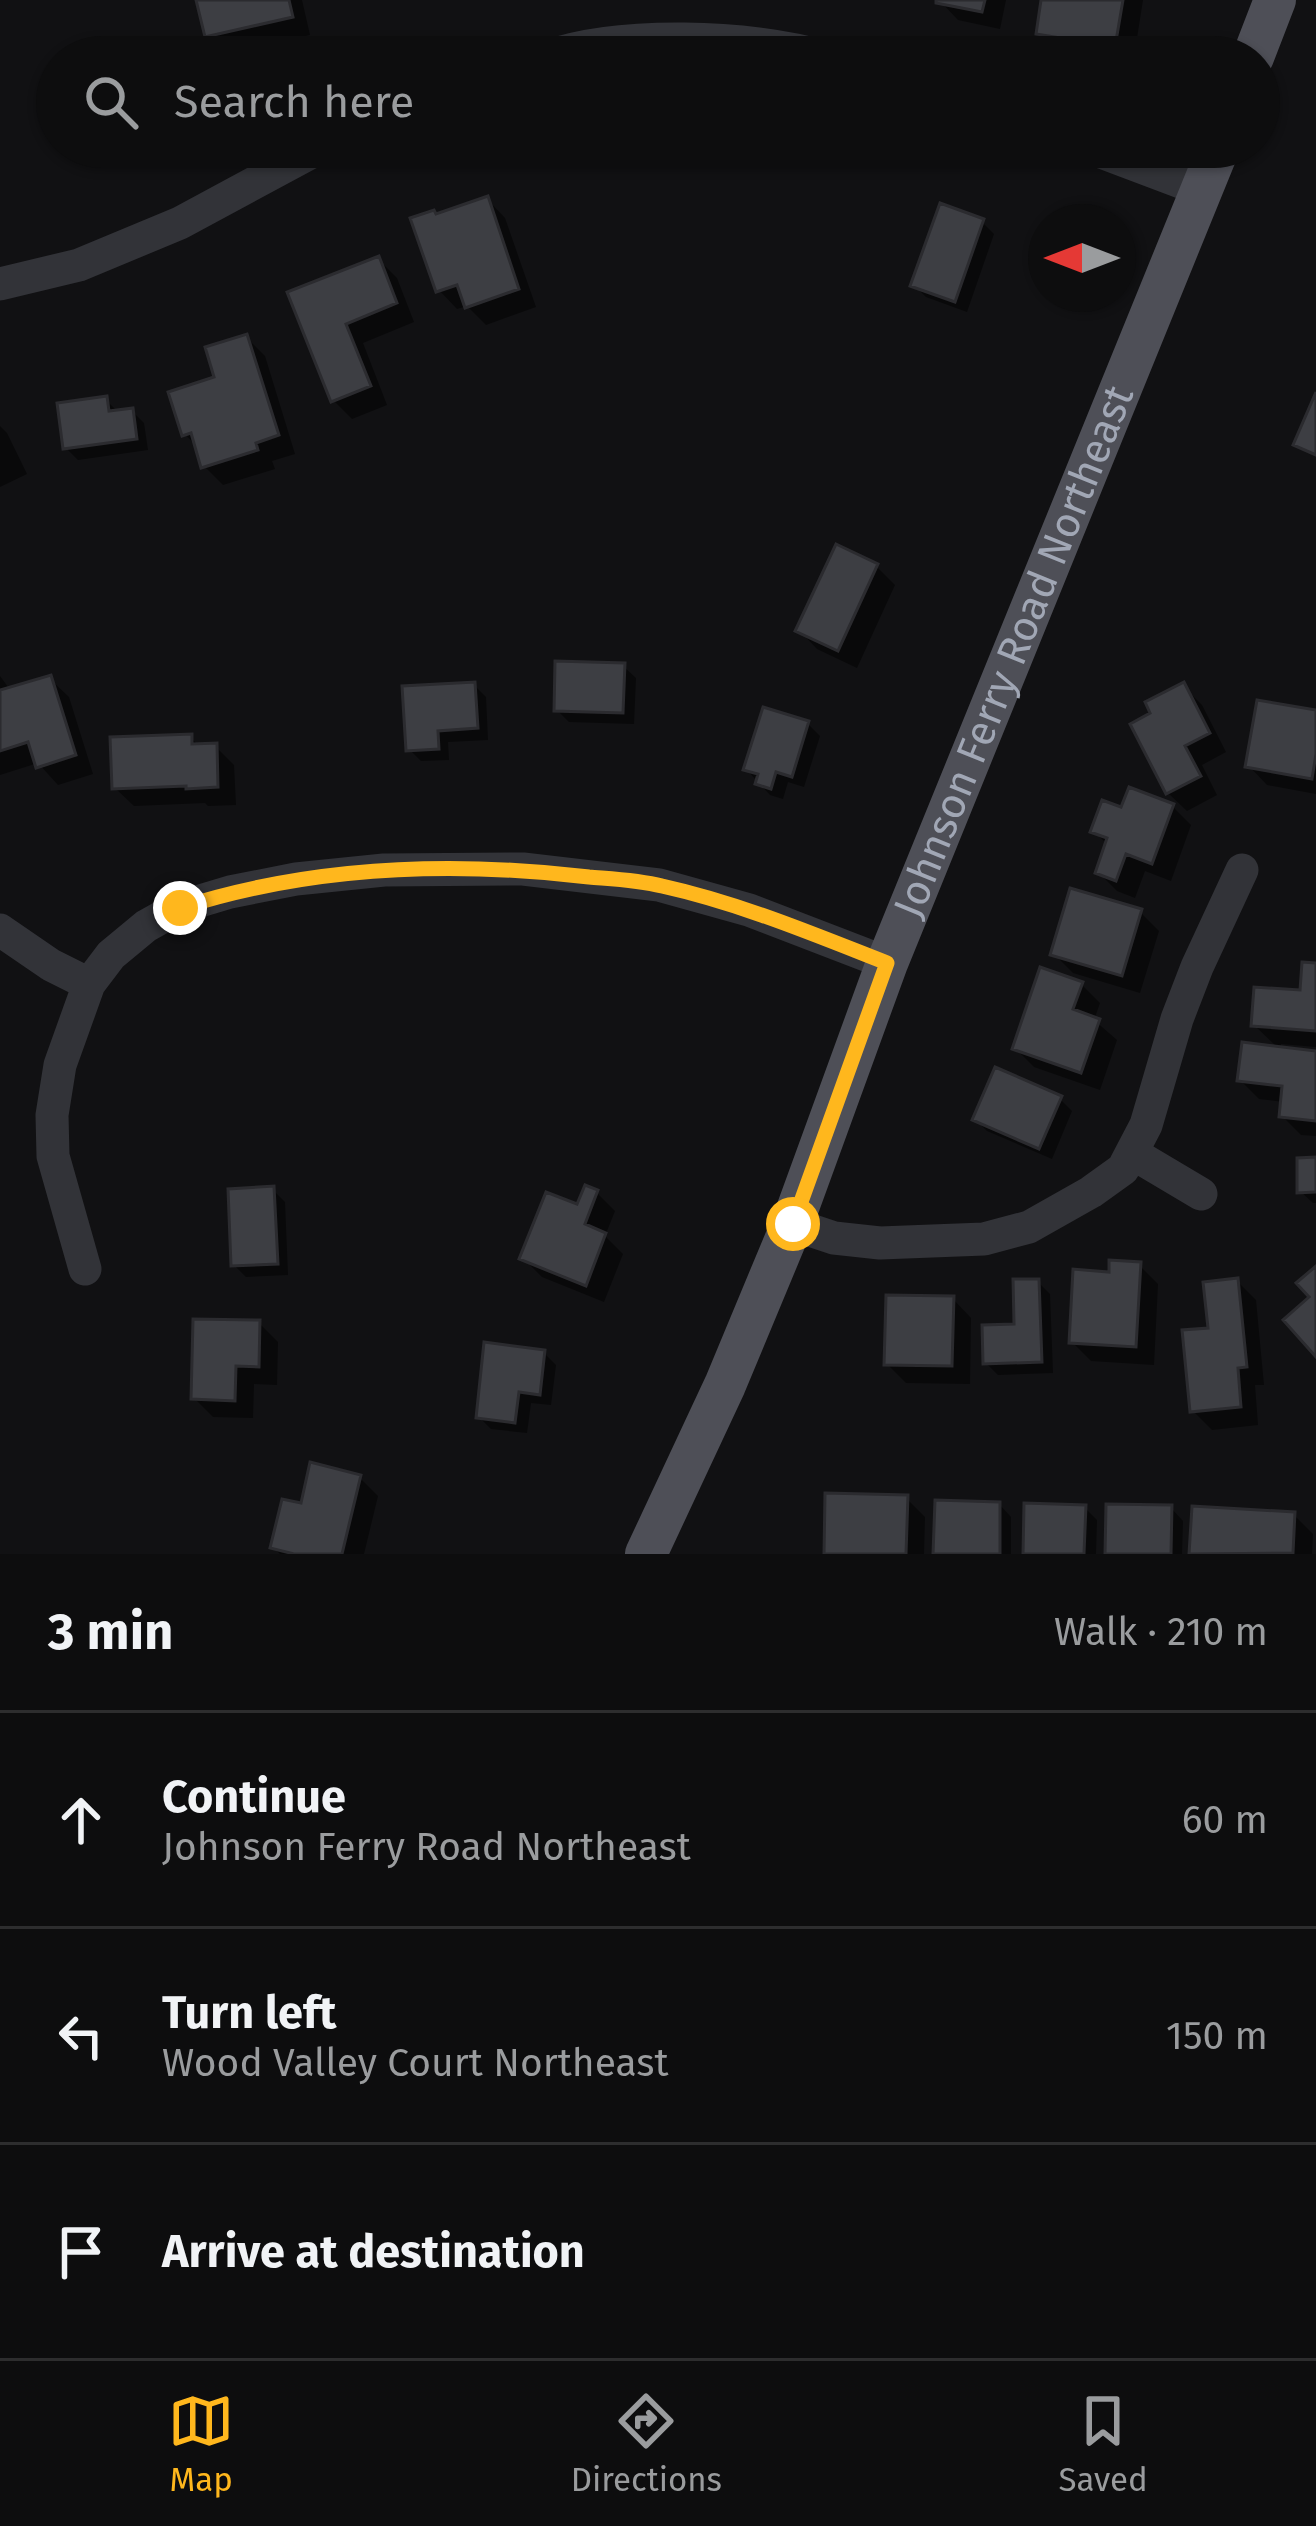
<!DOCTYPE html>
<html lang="en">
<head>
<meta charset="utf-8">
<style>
	:root { --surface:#0d0d0e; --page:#1b1b1c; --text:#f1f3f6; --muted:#9a9c9e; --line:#2d2d2e; --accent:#ffb71d }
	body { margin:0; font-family:"Fira Sans",sans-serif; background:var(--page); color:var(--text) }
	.compass { position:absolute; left:1028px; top:204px; width:108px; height:108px; border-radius:50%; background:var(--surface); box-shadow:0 3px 9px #0004; rotate:270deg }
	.stop { position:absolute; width:36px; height:36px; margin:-27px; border:9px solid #ffb71d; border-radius:50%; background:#fff }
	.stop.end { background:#ffb71d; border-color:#fff; box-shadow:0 3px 12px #0008 }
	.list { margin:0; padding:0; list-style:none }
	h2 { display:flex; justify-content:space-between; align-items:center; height:156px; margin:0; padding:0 48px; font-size:51px }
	h2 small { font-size:39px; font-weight:400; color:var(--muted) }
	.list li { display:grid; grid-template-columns:78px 1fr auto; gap:36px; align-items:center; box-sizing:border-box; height:216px; padding:0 48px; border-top:3px solid var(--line) }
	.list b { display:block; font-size:45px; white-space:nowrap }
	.list p { margin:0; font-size:39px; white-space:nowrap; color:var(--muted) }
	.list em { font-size:39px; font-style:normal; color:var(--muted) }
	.icon { flex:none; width:66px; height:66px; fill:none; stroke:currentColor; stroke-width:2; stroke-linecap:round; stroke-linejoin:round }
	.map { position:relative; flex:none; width:1316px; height:1554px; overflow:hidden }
	.search { position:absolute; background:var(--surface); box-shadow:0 3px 9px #0004; left:36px; right:36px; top:36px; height:132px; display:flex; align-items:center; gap:30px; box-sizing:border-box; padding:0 42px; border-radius:66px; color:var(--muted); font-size:45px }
	.sheet { height:804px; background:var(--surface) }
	nav { display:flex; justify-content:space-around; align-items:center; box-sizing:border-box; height:168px; border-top:3px solid var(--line); background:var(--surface); font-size:33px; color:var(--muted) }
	nav a { display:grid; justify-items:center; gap:6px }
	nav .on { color:var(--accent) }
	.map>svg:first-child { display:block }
</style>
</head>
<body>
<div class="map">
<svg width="1316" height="1554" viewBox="0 0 1316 1554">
	<rect width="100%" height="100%" fill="#111113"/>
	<path fill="#0007" d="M199,0H302L310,35L226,54L207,35Z
		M939,0H1006L1000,29L958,20Z
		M1044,0H1143L1134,57H1091L1058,52L1039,33Z
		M487,199L505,218L536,307L486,325L467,306L457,309L439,290L437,217Z
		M982,222L994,234L967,312L926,297L914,285Z
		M378,259L397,278L414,322L363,343L387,405L352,419L334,401L291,294Z
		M246,337L265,356L295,454L272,461L275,469L223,485L204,466L198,448L185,434Z
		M106,400L119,413L132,411L144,423L148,450L78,460L66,448Z
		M0,426L7,433L27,474L0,487Z
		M877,567L895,585L857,668L817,649L799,630Z
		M623,666L636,678L634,724L569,722L557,710Z
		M0,676L11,691L50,679L69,697L93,774L58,785L38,763L0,775Z
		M474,685L486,697L488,740L448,742L449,760L421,761L409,749Z
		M1183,686L1202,705L1226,752L1202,765L1217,795L1187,811L1168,793L1154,714Z
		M1316,713V794L1267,785L1249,766Z
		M808,724L820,736L804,787L788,782L783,799L770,795L746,769Z
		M190,737L200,747L215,746L234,765L236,805L208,806L205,803L134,806L115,788Z
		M1173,807L1191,825L1171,881L1145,871L1135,898L1117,891L1098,872L1108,845L1094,831L1123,811Z
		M1140,912L1159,931L1140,993L1073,973L1054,954Z
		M1316,966V1047L1281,1044V1050L1316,1054V1136L1301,1135L1282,1116L1284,1102L1259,1099L1240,1080L1279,1049L1254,1025L1303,993Z
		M1081,984L1100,1003L1094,1020L1117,1040L1100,1090L1034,1067L1015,1048Z
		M1060,1099L1072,1111L1052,1159L987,1131L975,1119Z
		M1316,1160V1203H1313L1300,1191Z
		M273,1190L285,1202L288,1275L246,1277L234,1265Z
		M596,1192L615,1211L605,1236L623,1254L604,1302L542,1277L523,1258Z
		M1139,1265L1158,1284L1154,1365L1091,1361L1072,1342L1112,1275Z
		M1237,1281L1256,1300L1264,1385H1255L1258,1425L1212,1430L1193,1411L1211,1330Z
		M1038,1282L1050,1294L1053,1373L998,1375L986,1363L1018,1327Z
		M953,1299L971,1318L970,1384L906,1383L887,1364Z
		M259,1323L278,1342L277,1385L254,1384L253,1418L213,1417L194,1398Z
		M544,1353L556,1365L551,1405L531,1403L527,1433L491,1429L479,1417Z
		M359,1477L378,1496L364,1554H280L274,1548L303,1507Z
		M906,1498L925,1517L924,1554H827Z
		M999,1504L1011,1517V1554H936Z
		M1085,1508L1097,1520L1096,1554H1026Z
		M1171,1508L1183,1521L1182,1554H1108Z
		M1195,1509L1294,1515L1313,1534L1312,1554H1192Z"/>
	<path fill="#3d3e43" stroke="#2b2b2f" stroke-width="3" d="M196,0H289L293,17L205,37Z
		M936,0H985L982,12L936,3Z
		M1041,0H1123L1115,47L1036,34Z
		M488,196L519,289L465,308L457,285L436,292L410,218L434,210L436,214Z
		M940,203L984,219L955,302L910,286Z
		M379,256L397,303L346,324L371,386L331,402L287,292Z
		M247,334L279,435L256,443L258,450L201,468L191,433L182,436L168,392L214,377L205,347Z
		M1316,392V455L1293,445Z
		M107,396L109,411L133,408L137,439L63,449L57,403Z
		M836,544L878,564L838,651L795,631Z
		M555,661L625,663L623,713L554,711Z
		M51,675L76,755L36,768L28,742L0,751V690Z
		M475,682L478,728L438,731L439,749L406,751L402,686Z
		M1184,682L1210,733L1185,746L1201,776L1166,794L1130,724L1150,713L1145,702Z
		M1257,700L1316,710V754L1312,779L1245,767Z
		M763,707L809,721L792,777L776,772L771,789L755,784L758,774L743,770Z
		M192,734V744L217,743L218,787L186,789V786L112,789L110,737Z
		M1129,787L1174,804L1152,864L1126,854L1116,881L1095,873L1107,838L1090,832L1102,800L1121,807Z
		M1070,888L1142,909L1122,976L1050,955Z
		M1302,962L1316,963V1031L1251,1026L1254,987L1300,990Z
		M1040,967L1083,982L1073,1009L1100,1019L1081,1073L1012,1049Z
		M1242,1042L1316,1051V1121L1279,1117L1282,1086L1237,1081Z
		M995,1067L1062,1096L1039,1149L972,1120Z
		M1316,1157V1192L1297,1193V1158Z
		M585,1185L598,1190L585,1224L606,1233L586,1286L519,1259L546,1192L577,1204Z
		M274,1186L278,1264L231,1266L228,1189Z
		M1109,1260L1141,1262L1136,1347L1069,1343L1073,1269L1109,1272Z
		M1316,1266V1357L1283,1320L1309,1297L1296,1283Z
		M1238,1278L1247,1367L1238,1368L1241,1407L1190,1412L1182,1330L1208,1328L1203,1282Z
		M1013,1279H1039L1042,1362L983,1364L982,1325L1014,1324Z
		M886,1295L954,1296L952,1366L884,1365Z
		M193,1319L260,1320L259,1367L236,1366L235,1401L191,1399Z
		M484,1342L545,1350L540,1395L519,1392L515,1423L476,1418Z
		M310,1462L361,1475L342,1554H294L270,1548L282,1499L301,1503Z
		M825,1493L908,1495L906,1554H824Z
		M935,1500L1000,1502V1554H933Z
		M1024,1503L1086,1505L1084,1554H1023Z
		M1106,1504L1172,1505L1171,1554H1105Z
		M1192,1506L1295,1512L1293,1553L1189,1554Z"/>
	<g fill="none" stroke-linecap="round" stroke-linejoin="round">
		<path stroke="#323338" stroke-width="33" d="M546,57C618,31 751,35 824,57
			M1088,147L1202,190
			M0,284L79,265L180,223L321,147
			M0,930L51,965L89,984
			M1132,1153L1201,1194
			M792,1224L834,1238L880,1243L984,1239L1029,1227L1091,1192L1123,1169L1146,1125L1177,1019L1197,967L1242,870
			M85,1269L53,1156L52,1115L60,1065L89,984L111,955L146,926L180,907L230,892L296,879L384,870L523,869L659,885L749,910L887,963"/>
		<g stroke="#4e4f57" stroke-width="42">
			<path d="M1253,57L1275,0"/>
			<path id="s1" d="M646,1554L725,1385L792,1224L887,963L1219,147"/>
		</g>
	</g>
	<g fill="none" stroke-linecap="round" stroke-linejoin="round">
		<path stroke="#ffb71d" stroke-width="15" d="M180,908C311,866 452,861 589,877C613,879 638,880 662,886C739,903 813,934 887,963L793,1224"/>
	</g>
	<g text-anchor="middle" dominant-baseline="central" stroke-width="9" stroke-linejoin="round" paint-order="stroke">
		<g font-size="42" fill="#a1a7b5" stroke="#0c0c0e">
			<text stroke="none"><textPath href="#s1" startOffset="975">Johnson Ferry Road Northeast</textPath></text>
		</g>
	</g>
</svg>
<svg class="compass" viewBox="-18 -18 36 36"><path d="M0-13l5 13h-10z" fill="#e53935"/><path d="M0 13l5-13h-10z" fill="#9a9c9e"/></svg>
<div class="stop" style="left:793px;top:1224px"></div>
<div class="stop end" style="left:180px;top:908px"></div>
<div class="search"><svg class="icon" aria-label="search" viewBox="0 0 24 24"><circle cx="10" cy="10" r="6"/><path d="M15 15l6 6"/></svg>Search here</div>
</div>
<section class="sheet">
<h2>3 min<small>Walk · 210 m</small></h2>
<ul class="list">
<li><svg class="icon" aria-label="ahead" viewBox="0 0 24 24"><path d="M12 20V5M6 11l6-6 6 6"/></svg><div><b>Continue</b><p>Johnson Ferry Road Northeast</p></div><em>60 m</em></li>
<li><svg class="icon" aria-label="left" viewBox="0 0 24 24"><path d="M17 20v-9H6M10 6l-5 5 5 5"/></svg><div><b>Turn left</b><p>Wood Valley Court Northeast</p></div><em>150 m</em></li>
<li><svg class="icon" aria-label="arrive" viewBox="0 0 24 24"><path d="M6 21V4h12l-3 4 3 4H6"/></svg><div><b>Arrive at destination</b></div></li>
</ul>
</section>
<nav>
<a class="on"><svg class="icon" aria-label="map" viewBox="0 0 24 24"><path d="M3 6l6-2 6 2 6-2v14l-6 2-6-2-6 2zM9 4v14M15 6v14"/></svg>Map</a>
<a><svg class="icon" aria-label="directions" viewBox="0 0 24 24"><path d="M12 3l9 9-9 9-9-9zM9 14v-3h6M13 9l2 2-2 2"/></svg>Directions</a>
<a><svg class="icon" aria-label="saved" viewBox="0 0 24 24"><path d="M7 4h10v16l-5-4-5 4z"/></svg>Saved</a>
</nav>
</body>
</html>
